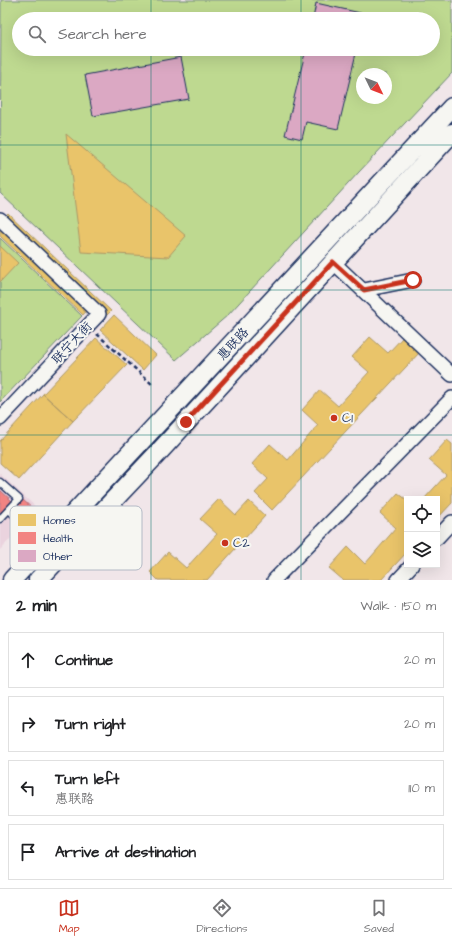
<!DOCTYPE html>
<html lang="en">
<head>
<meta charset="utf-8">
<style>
	:root { --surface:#fff; --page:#f2f2f2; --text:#202124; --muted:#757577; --line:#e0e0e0; --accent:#c8321e }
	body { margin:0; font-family:"Architects Daughter","LXGW WenKai TC",sans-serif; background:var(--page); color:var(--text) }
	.controls { position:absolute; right:12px; bottom:12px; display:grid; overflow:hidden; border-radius:0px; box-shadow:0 4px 16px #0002 }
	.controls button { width:36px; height:36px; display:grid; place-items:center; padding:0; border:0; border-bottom:1px solid var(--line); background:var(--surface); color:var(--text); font:20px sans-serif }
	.compass { position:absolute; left:356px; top:68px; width:36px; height:36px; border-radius:50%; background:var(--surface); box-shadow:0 4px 16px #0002; rotate:133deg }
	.stop { position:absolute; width:12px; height:12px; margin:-9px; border:3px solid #c8321e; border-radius:50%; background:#fff }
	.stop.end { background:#c8321e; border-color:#fff; box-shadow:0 1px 4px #0008 }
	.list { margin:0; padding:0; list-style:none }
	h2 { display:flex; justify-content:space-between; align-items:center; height:52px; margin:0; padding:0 16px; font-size:17px }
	h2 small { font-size:13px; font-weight:400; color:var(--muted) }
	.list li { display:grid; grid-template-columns:26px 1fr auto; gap:12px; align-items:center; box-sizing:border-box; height:56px; margin:0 8px 8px; padding:0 8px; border:1px solid var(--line); border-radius:0px }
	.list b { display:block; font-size:15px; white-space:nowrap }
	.list p { margin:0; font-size:13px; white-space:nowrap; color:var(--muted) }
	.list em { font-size:13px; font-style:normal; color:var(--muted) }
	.icon { flex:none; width:22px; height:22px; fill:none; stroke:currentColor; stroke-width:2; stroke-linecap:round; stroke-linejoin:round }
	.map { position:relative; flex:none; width:452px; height:580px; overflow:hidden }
	.search { position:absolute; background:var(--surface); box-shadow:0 4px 16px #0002; left:12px; right:12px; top:12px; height:44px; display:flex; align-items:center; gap:10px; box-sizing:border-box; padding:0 14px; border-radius:22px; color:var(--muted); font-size:15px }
	.sheet { height:308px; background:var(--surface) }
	nav { display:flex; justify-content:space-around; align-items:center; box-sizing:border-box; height:56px; border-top:1px solid var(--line); background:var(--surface); font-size:11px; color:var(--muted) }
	nav a { display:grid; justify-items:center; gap:2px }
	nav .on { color:var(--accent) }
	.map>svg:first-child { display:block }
</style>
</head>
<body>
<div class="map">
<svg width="452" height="580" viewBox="0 0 452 580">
	<rect width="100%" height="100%" fill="#f1e6e9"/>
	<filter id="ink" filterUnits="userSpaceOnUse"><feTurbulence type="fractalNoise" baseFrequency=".025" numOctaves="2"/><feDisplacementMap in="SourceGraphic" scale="8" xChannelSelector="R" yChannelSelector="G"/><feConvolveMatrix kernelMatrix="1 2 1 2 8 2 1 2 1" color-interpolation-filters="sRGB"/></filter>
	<g filter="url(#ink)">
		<path fill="#ead3de" d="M0,474L38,509L0,550Z"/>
		<path fill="#bed990" stroke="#6c8477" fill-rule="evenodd" d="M1,0H452V73L359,172L228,315L176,360L0,193ZM19,19H433V49H19ZM362,74H386V98H362Z
			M0,238L82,316L0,402Z"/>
		<path fill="#e9c46a" stroke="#ab9766" d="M66,134L186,236L168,257L81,252Z
			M8,213L111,311L105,317L2,219Z
			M0,226L88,309L83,315L0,236Z
			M0,246L18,263L0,282Z
			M114,315L156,355L143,370L100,330Z
			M370,337L388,353L403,337L420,352L272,510L255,493L268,479L252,464L270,444L288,460L318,425L302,410L320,390L338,406L369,372L352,357Z
			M96,338L127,365L73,421L43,394Z
			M43,394L73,421L19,480L0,463V441Z
			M447,440L452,444V503L437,519V499H424L446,475L429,460Z
			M398,493L407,500V552L381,580H343L329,568L348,547L365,564L396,528L380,513Z
			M219,499L236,515L249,501L265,516L207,580H158L150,572L168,552L186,568L217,534L200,519Z"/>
		<path fill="#f28482" stroke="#b26a77" d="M0,490L12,501L0,514Z
			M22,499L35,511L27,519L14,507Z"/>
		<path fill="#dba8c3" stroke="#1b2f5e" d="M316,3L365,14L364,19H313Z
			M306,49H357L338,129L306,122L302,139L285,135Z
			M181,57L189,99L93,116L85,75Z"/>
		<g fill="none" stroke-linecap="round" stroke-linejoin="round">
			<g stroke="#1b2f5e" stroke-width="9">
				<path id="lane" d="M0,482L19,499L0,519
					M9,510L45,543"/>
			</g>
			<g stroke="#1b2f5e" stroke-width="16">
				<path id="street" d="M0,219L99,314L0,419
					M333,262L452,375
					M364,290L413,280
					M437,538L452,522
					M274,580L452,398
					M398,580L412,565"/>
			</g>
			<g stroke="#1b2f5e" stroke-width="21">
				<path id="secondary" d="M12,580L452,107
					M38,580L158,453L452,133"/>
			</g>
			<path stroke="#1b2f5e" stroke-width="2.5" stroke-dasharray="4 3" stroke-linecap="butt" d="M97,334L153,385"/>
			<use href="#lane" stroke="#f6f6f2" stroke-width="6"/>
			<use href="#street" stroke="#f6f6f2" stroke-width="13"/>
			<use href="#secondary" stroke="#f6f6f2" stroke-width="18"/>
		</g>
	</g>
	<g fill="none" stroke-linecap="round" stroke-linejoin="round" filter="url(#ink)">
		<path stroke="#c8321e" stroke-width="5" d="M186,422L333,262L364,290L413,280"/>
	</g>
	<path fill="none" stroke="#0f766e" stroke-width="1" stroke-opacity="0.55" d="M151,0V19M301,0V19M151,49V580M301,49V580M0,145H452M0,290H452M0,435H452"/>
	<g fill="#c8321e" stroke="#f6f6f2" stroke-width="1.5">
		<circle cx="334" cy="418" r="4"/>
		<circle cx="225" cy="543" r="4"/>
	</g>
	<g text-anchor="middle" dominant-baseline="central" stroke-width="4" stroke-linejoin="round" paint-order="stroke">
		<g font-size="13" fill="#1b2f5e" stroke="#f6f6f2">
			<text transform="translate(72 343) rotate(-47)">联宁大街</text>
			<text transform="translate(233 344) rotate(-47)">惠联路</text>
		</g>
		<g font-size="13" fill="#1b2f5e" stroke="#f6f6f2" text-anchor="start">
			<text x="342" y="418">C1</text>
			<text x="233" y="543">C2</text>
		</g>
	</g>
	<rect x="10" y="506" width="132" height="64" rx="6" fill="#f6f6f2" stroke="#b4bac6" stroke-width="1"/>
	<rect x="18" y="514" width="18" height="12" fill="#e9c46a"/>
	<rect x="18" y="532" width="18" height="12" fill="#f28482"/>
	<rect x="18" y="550" width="18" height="12" fill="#dba8c3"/>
	<g font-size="11" fill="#1b2f5e">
		<text x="43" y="524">Homes</text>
		<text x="43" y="542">Health</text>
		<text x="43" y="560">Other</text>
	</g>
</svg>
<div class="controls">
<button><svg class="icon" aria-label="locate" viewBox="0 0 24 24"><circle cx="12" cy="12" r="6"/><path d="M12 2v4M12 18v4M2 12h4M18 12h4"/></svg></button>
<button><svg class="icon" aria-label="layers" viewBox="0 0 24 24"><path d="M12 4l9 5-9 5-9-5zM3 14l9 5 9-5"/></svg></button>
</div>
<svg class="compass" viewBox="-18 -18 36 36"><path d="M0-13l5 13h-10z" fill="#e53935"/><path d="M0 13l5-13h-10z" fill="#757577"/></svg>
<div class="stop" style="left:413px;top:280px"></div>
<div class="stop end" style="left:186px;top:422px"></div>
<div class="search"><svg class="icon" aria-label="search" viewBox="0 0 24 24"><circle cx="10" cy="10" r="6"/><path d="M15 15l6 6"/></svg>Search here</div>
</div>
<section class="sheet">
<h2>2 min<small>Walk · 150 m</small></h2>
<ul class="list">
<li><svg class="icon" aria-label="ahead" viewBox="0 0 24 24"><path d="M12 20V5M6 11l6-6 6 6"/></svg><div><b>Continue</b></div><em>20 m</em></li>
<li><svg class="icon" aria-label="right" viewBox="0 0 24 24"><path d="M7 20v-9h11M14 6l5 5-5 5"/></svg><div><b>Turn right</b></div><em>20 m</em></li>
<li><svg class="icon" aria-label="left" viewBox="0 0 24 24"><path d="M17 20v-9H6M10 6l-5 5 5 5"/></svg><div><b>Turn left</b><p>惠联路</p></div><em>110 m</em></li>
<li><svg class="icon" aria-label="arrive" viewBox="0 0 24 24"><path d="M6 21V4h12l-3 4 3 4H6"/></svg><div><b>Arrive at destination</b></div></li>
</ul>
</section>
<nav>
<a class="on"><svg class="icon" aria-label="map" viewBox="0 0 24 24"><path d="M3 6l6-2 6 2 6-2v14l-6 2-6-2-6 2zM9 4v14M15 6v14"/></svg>Map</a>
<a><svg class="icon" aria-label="directions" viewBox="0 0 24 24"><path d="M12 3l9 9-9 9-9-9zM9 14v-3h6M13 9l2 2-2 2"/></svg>Directions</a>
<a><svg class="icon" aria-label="saved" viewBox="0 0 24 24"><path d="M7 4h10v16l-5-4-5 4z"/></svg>Saved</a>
</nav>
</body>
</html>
